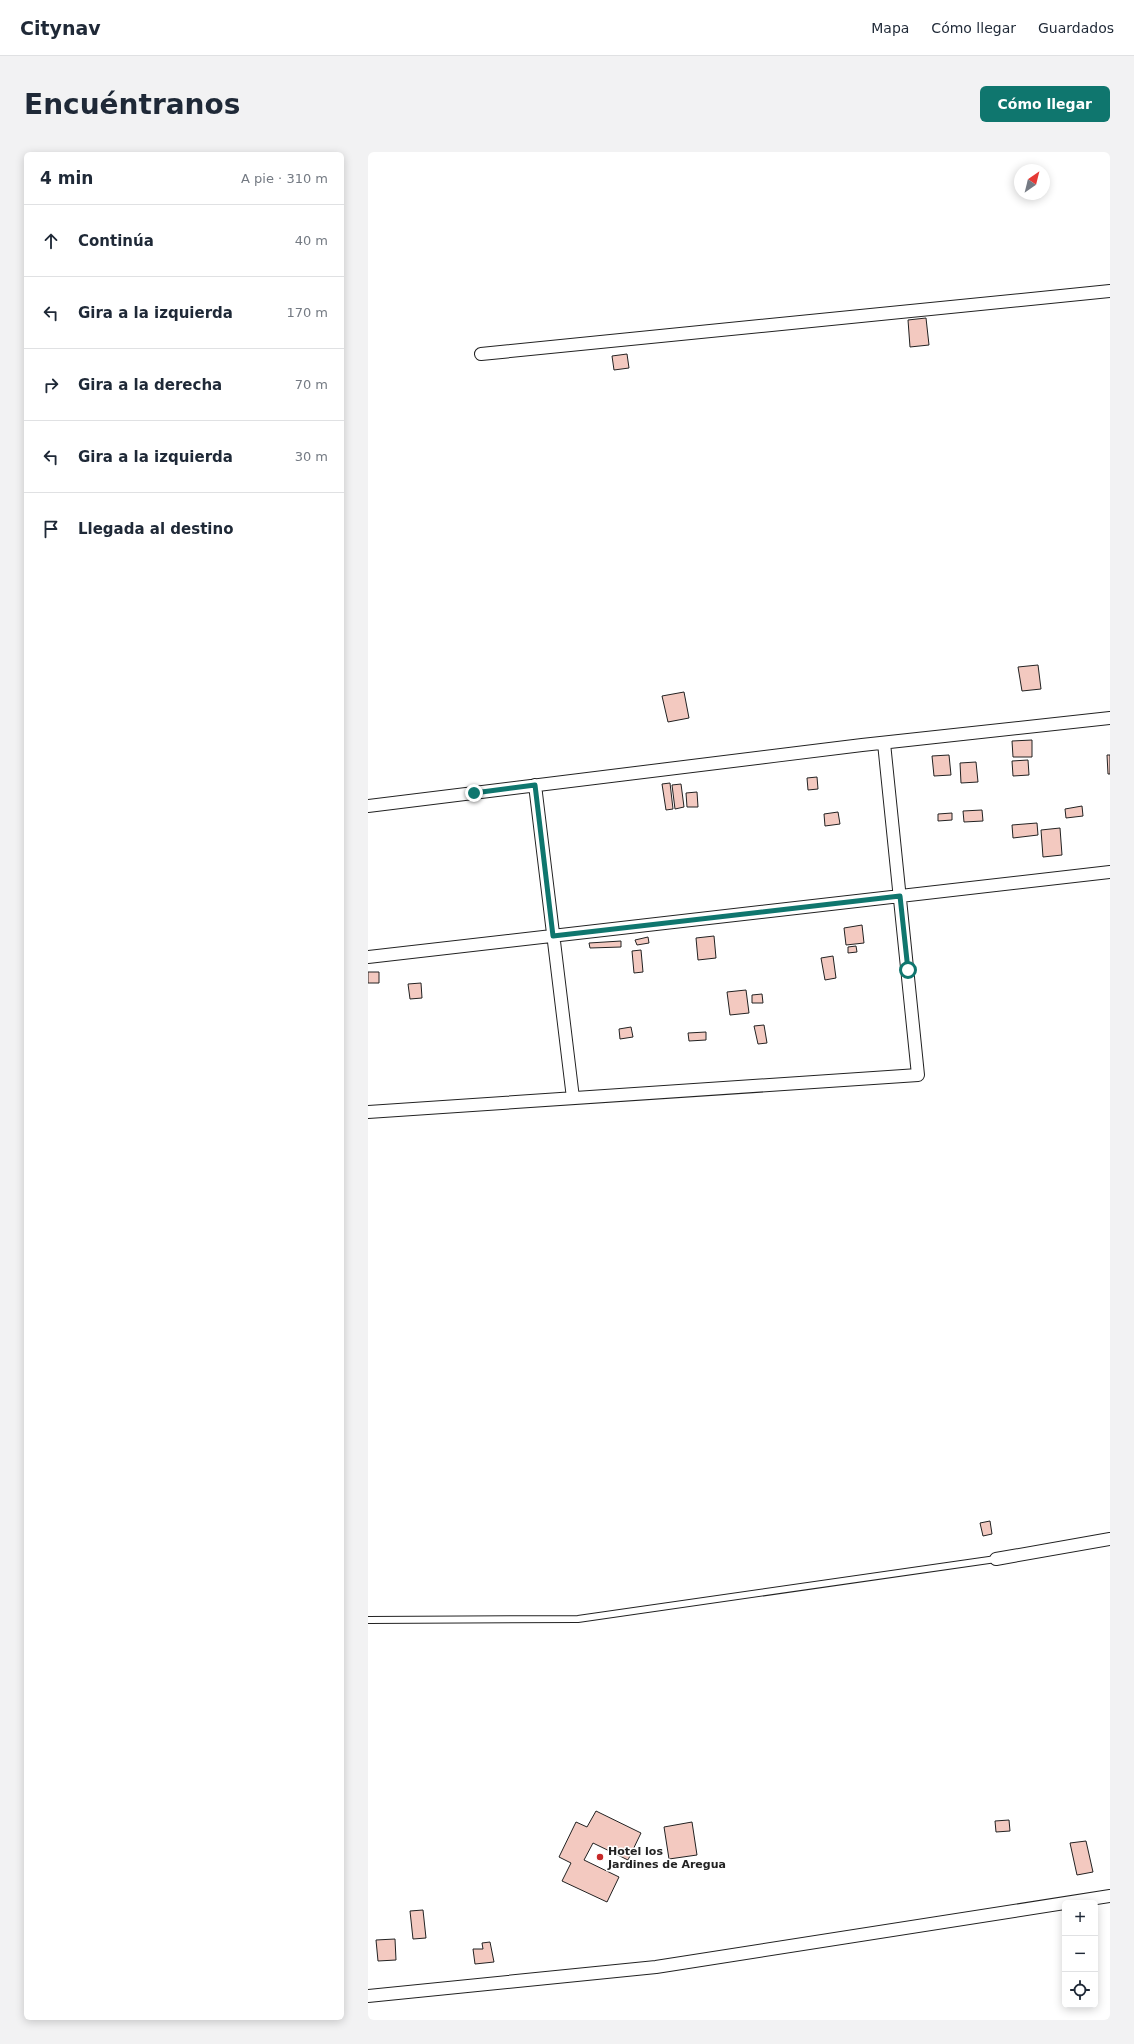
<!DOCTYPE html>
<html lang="es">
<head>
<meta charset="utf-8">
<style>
	:root { --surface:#fff; --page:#f2f2f3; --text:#1f2937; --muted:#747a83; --line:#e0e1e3; --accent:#0f766e }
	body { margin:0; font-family:"DejaVu Sans",sans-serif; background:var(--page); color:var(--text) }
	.controls { position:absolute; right:12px; bottom:12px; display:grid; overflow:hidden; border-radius:6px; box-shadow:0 2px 10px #0003 }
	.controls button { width:36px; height:36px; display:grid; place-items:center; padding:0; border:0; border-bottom:1px solid var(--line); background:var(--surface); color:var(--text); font:20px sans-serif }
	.compass { position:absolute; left:646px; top:12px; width:36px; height:36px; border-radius:50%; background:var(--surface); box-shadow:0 2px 10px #0003; rotate:35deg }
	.stop { position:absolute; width:12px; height:12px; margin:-9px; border:3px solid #0f766e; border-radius:50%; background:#fff }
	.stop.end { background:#0f766e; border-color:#fff; box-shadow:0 1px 4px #0008 }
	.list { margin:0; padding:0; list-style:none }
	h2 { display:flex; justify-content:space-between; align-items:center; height:52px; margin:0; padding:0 16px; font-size:17px }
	h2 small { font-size:13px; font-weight:400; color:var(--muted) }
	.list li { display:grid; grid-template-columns:26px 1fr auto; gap:12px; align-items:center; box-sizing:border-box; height:72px; padding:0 16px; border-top:1px solid var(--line) }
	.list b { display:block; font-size:15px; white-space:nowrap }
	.list em { font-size:13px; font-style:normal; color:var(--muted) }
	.icon { flex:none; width:22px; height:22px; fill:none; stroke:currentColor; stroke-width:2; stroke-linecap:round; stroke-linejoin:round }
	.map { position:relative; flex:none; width:742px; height:1868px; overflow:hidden; border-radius:6px }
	header { display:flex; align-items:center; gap:24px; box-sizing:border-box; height:56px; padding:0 20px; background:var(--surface); border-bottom:1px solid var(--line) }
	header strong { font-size:19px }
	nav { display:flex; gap:22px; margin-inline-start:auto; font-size:14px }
	.intro { display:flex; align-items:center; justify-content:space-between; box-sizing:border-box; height:96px; padding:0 24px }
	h1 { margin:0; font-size:28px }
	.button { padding:10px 18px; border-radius:6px; background:var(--accent); color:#fff; font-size:14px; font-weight:700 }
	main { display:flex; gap:24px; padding:0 24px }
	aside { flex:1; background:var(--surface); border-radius:6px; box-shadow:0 2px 10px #0003 }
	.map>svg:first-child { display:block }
</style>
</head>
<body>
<header>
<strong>Citynav</strong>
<nav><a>Mapa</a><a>Cómo llegar</a><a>Guardados</a></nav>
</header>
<div class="intro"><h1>Encuéntranos</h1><a class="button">Cómo llegar</a></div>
<main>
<aside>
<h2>4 min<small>A pie · 310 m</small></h2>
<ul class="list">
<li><svg class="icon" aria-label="ahead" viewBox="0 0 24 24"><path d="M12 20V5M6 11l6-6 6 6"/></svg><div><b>Continúa</b></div><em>40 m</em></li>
<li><svg class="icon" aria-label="left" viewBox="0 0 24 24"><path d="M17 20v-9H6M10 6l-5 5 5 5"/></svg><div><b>Gira a la izquierda</b></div><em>170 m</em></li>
<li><svg class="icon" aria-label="right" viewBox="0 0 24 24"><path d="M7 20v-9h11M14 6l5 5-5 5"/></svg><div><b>Gira a la derecha</b></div><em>70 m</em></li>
<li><svg class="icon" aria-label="left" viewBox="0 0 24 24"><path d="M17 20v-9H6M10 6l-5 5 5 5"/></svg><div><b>Gira a la izquierda</b></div><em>30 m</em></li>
<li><svg class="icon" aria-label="arrive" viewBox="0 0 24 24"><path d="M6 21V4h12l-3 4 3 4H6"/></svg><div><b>Llegada al destino</b></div></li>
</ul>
</aside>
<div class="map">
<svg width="742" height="1868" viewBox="0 0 742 1868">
	<rect width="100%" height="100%" fill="#fff"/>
	<path fill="#f3c9c0" stroke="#222" d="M558,166L561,193L542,195L540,168Z
		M259,202L261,216L246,218L244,204Z
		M670,513L673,537L654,539L650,515Z
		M316,540L321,566L300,570L294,544Z
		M664,588V605H645L644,589Z
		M581,603L583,623L566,624L564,604Z
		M739,603H742V622H740Z
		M660,608L661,623L645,624L644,609Z
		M608,610L610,630L593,631L592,611Z
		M449,625L450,637L440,638L439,626Z
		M302,631L305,657L298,658L294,632Z
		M313,632L316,655L307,657L304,633Z
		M329,640L330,655H319L318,641Z
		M714,654L715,664L698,666L697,657Z
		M614,658L615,669L596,670L595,659Z
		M470,660L472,672L457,674L456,662Z
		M584,661V668L570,669V662Z
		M669,671L670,683L645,686L644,673Z
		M692,676L694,703L675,705L673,678Z
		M494,773L496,791L478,793L476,776Z
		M346,784L348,806L330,808L328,786Z
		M280,785L281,791L269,793L267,788Z
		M253,789V795L222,796L221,791Z
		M488,794L489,800L480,801V795Z
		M273,798L275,820L266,821L264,799Z
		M465,804L468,826L457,828L453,806Z
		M0,820H11V831H0Z
		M53,831L54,846L42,847L40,832Z
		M378,838L381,861L362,863L359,840Z
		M394,842L395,851H384V843Z
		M396,873L399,891L390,892L386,874Z
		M263,875L265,885L252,887L251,877Z
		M338,880V888L321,889L320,881Z
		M622,1369L624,1382L615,1384L612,1371Z
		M228,1659L273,1681L260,1708L225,1691L216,1708L251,1725L239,1750L194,1729L203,1711L191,1705L208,1670L219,1675Z
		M641,1668L642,1679L628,1680L627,1669Z
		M324,1670L329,1703L301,1707L296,1675Z
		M718,1689L725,1720L709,1723L702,1691Z
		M55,1758L58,1786L45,1787L42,1759Z
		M27,1787L28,1808L10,1809L8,1788Z
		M122,1790L126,1810L107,1812L105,1797H115L114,1791Z"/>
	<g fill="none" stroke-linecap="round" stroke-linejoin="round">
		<g stroke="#222" stroke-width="8">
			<path id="lane" d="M0,1468L210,1467L628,1407"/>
		</g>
		<g stroke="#222" stroke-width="14">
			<path id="street" d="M113,202L742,139
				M167,633L205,946
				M0,654L494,593L742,566
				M0,805L742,720
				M0,960L550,923L516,591
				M628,1407L742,1387
				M0,1844L288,1815L742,1744"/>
		</g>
		<use href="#lane" stroke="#fff" stroke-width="6"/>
		<use href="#street" stroke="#fff" stroke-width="12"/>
	</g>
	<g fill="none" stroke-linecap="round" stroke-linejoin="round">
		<path stroke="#0f766e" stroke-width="5" d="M106,641L167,633L185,784L532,744L540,818"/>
	</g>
	<circle fill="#c62828" stroke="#fff" stroke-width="1.5" cx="232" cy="1705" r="4"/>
	<g text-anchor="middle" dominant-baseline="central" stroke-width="3" stroke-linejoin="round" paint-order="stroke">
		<g font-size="11" font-weight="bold" fill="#222" stroke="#fff" text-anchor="start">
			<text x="240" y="1699">Hotel los<tspan x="240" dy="13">Jardines de Aregua</tspan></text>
		</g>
	</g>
</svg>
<div class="controls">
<button>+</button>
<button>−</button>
<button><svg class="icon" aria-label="locate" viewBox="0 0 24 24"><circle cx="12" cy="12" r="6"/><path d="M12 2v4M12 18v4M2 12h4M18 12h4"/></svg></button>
</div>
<svg class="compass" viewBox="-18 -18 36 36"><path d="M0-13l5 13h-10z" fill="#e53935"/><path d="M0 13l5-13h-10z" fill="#747a83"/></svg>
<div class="stop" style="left:540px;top:818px"></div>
<div class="stop end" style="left:106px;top:641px"></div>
</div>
</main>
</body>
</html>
